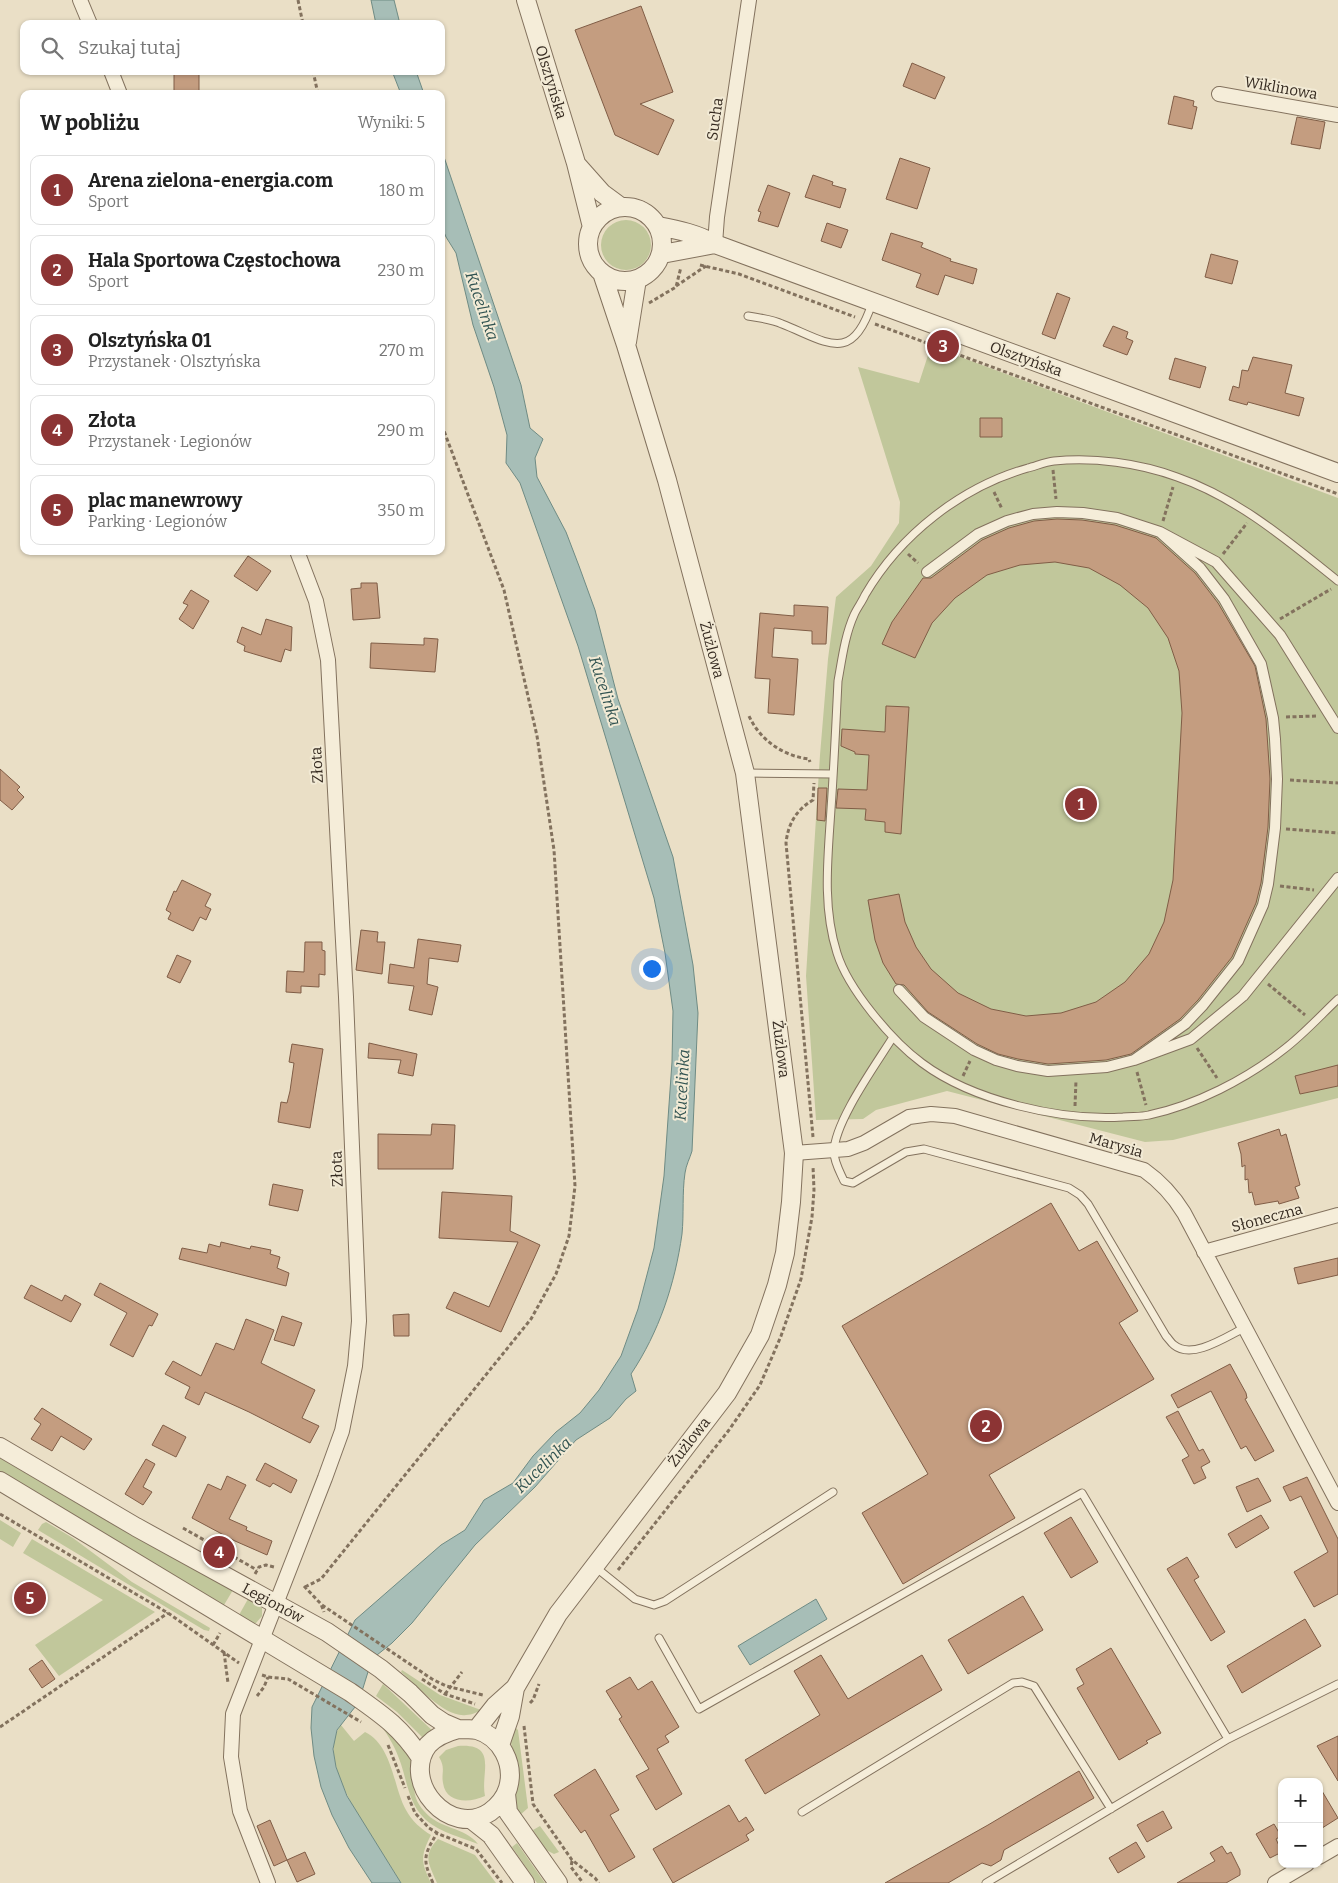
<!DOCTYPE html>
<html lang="pl">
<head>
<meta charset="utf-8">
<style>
	:root { --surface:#fff; --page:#f6f6f6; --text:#222; --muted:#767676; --line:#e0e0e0; --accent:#8c3434 }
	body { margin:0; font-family:Bitter,serif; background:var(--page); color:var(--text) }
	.controls { position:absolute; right:15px; bottom:15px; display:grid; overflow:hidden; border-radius:10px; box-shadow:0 1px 4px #0004 }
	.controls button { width:45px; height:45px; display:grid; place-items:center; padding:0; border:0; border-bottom:1px solid var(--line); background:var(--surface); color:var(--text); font:25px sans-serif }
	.you { position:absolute; left:651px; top:968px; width:18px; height:18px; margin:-12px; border:4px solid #fff; border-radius:50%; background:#1a73e8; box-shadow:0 0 0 8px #1a73e833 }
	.badge { display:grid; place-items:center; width:32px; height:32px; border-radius:50%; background:var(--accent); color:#fff; font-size:16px; font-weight:700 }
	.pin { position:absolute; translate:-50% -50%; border:2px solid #fff; box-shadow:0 1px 5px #0006 }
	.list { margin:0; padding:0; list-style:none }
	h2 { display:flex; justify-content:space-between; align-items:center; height:65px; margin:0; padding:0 20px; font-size:21px }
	h2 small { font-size:16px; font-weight:400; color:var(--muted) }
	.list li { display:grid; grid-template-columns:32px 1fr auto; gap:15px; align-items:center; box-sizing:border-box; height:70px; margin:0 10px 10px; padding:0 10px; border:1px solid var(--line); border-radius:10px }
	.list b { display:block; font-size:19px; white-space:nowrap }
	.list p { margin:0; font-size:16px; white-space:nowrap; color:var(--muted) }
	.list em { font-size:16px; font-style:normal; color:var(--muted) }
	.icon { flex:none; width:28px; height:28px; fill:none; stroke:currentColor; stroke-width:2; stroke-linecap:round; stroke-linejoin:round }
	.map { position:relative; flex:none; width:1338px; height:1883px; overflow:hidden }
	.search { position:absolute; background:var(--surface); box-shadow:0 1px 4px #0004; left:20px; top:20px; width:425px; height:55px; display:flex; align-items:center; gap:12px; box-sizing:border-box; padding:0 18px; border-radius:10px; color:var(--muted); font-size:19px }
	.panel { position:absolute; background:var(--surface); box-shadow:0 1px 4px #0004; left:20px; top:90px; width:425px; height:465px; border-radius:10px }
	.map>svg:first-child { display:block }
</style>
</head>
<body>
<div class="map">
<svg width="1338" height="1883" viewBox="0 0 1338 1883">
	<rect width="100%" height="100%" fill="#eadfc6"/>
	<path fill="#c1c79b" d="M601 245a25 25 0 1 1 50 0a25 25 0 1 1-50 0Z
		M931,346L1338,498V1098L1173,1140L1145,1142L947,1091L876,1110L863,1119L816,1120L806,976L820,755L828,659L836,597L871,566L899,523L900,502L858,367L919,383Z
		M0,1458L131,1535L233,1590L224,1605L0,1472Z
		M0,1520L21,1533L13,1547L0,1539Z
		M46,1522L73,1538L132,1582L210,1628L209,1631L204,1630L38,1530L42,1524Z
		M32,1539L155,1612L59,1676L35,1645L103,1600L23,1553Z
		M248,1599L262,1608V1616L256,1623H252L239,1615Z
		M402,1670L440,1695L481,1710C477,1712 472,1715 466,1715C445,1718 417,1685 401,1672Z
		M383,1684L436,1734L428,1743L397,1712L376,1696Z
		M379,1723C391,1734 410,1747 414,1764C419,1783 407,1791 424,1811C440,1830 464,1826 478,1844C461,1837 437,1832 423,1817C409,1802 407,1782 401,1764C396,1749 389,1736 379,1723Z
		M341,1725L354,1741L365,1732C393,1746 393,1787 406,1810C412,1821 421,1829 431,1835C420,1857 421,1862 431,1883H401C382,1848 311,1764 341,1725Z
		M515,1727L518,1730L528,1808L520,1815L513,1802L516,1762L510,1739Z
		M458,1746C499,1743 480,1773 485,1796C470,1803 446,1804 443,1783C441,1772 446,1769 439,1757L446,1750Z
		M540,1826L559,1852L554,1854L546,1850L533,1830Z
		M438,1839L475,1855L496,1883H437C429,1864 422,1856 438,1839Z
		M517,1843L545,1883H537L512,1847Z"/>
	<path fill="#a7beb7" stroke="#6f8b84" d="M371,0H394L400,24H376Z
		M392,71H416L424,94H401Z
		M441,148L521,385L530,428L543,439L535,458L537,477L566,532L579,566L595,610L618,699L673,857L693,965L698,1013L692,1151C690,1158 686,1165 685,1173C682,1193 684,1214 682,1234C675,1284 659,1332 631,1374L636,1391L626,1399L610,1418L576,1440L535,1487L475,1545L412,1623L392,1643L372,1659L363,1688L355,1707L337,1730L333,1749L336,1767L347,1796L401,1883H372L349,1848L332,1815L321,1787L314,1756L311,1728L312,1707L355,1620L441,1545L465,1530L484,1500L513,1483L533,1456L556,1432L580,1413L599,1390L621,1356L638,1309L654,1248L664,1176L672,1062L673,1011L665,953L654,898L578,646L520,483L506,463L507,435L494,387L473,325L456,253L446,237L441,225Z
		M816,1599L827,1619L750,1665L738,1646Z"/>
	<path fill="#c49d80" stroke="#805d46" d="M641,6L673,92L640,104L674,120L658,155L615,135L575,30Z
		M912,63L945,77L935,99L903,86Z
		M174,71H199V92H174Z
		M1174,96L1194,101L1193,106L1197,107L1192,129L1168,124Z
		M1297,117L1325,122L1320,149L1291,144Z
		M900,158L930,168L917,209L886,199Z
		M813,175L833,182L832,185L846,189L840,208L805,197Z
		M768,185L790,193L778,227L758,221L761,212L758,211Z
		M827,223L848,230L841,248L821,241Z
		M891,233L923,243L921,247L951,259L950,261L977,269L973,284L945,275L938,295L916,287L921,274L882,260Z
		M1211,254L1238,261L1232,284L1205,277Z
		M1057,293L1070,298L1055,339L1042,334Z
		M1113,326L1128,332L1126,338L1133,341L1127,355L1103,346Z
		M1253,357L1292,365L1285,393L1304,398L1299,416L1248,402L1247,405L1229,400L1233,386L1239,388L1242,370L1248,371Z
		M1175,358L1206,367L1200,388L1169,379Z
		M980,418H1002V437H980Z
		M1057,519L1082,520L1115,525L1156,538L1195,573L1218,603L1255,666L1266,719L1270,779L1268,827L1261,883L1256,903L1232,957L1198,1000L1180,1019L1131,1054L1106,1060L1048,1064L1018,1059L998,1054L977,1044L928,1012L904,985L896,984L883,963L875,940L868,900L899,894L905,922L916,947L931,969L958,993L991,1009L1026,1016L1061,1013L1096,1002L1125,982L1149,954L1164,922L1173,880L1182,713L1179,671L1168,638L1148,608L1120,585L1089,568L1055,562L1020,565L987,575L955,598L932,623L915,658L882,644L892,622L923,578H931L982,540L1009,528L1034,521Z
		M248,556L271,571L257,591L234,576Z
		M361,583H377L380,618L353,620L351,589L361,588Z
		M191,590L209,601L193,629L179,619L188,605L183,603Z
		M794,605L828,607L826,644H812V631L774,628L772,657L798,659L797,674L794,715L768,713L770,679L755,678L760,613L794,616Z
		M266,619L292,627L291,651L285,649L281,662L244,651L245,646L237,642L242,627L261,635Z
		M424,638L438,639L435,672L370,668L371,643L424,645Z
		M886,706L909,707L901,834L885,832V822L865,820L866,809L836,808L838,789L867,790L869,755L855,754V752L841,746L842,729L885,732Z
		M0,769L20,787L17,790L24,797L12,810L0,800Z
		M818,788H827L825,821L817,820Z
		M182,880L211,894L205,906L211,909L206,920L200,917L193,931L168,919L171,913L166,910L174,891L176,892Z
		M361,930L378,932L377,942H385L382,974L356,970Z
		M418,939L461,945L458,962L429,958L427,984L438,987L432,1015L409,1010L414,986L388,983L390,964L414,968Z
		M305,942H322V950L325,951V975L319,974V987L301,986V993L286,992L287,971L304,972Z
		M177,955L191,961L180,983L167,977Z
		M369,1043L417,1054L413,1076L398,1073L401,1060L368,1058Z
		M292,1044L323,1049L310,1128L278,1122L281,1102L287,1103L290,1091L294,1063L289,1062Z
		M1338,1065V1086L1300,1094L1295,1076Z
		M432,1124L455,1125L453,1169H378V1134L431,1135Z
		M1279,1129L1281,1136L1286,1134L1300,1185L1295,1187L1299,1198L1279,1204L1278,1201L1255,1205L1252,1192L1249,1193L1248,1179L1245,1180V1165L1242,1167L1241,1154L1238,1143Z
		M273,1184L303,1190L298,1211L269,1205Z
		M442,1192L512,1196L510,1231L540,1245L501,1332L446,1308L454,1292L489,1307L518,1242L439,1238Z
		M1051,1203L1079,1251L1097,1241L1138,1311L1119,1323L1154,1379L989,1475L1015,1518L903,1584L862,1513L928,1474L842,1326Z
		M221,1242L250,1249L251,1246L271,1250L270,1254L280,1257L277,1268L289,1273L286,1286L179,1259L182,1248L207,1253L209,1244L220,1247Z
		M1338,1258V1275L1298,1284L1294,1268Z
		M100,1283L158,1314L152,1326L149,1325L133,1357L110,1345L127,1313L94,1295Z
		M31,1285L62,1301L65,1295L81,1304L71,1322L24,1298Z
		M409,1314V1336H394L393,1315Z
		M282,1316L302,1323L294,1346L274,1340Z
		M246,1319L274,1330L261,1363L315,1390L302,1418L319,1426L310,1443L249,1412L205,1392L199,1405L185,1398L190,1387L165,1374L173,1361L201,1376L216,1343L234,1350Z
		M1230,1364L1246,1393L1247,1398L1245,1399L1274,1451L1255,1461L1246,1446L1241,1449L1211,1391L1178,1408L1171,1395Z
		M42,1408L92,1439L84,1450L61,1436L52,1451L31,1439L41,1424L34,1419Z
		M1178,1411L1199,1451L1203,1449L1210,1462L1201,1467L1206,1478L1194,1484L1182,1460L1189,1456L1166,1417Z
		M163,1425L186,1437L176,1457L152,1445Z
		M146,1459L155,1464L143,1487L152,1492L143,1505L125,1494Z
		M265,1463L297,1480L291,1493L273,1483L270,1487L256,1480Z
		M227,1476L246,1485L229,1519L247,1527L246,1530L272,1541L267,1555L235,1541L192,1518L208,1484L221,1490Z
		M1307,1477L1338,1539V1594L1314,1607L1294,1572L1328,1552L1301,1496L1290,1501L1283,1487Z
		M1258,1478L1271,1501L1247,1512L1236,1487Z
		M1261,1515L1269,1528L1236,1548L1228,1534Z
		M1071,1517L1098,1562L1071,1578L1044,1533Z
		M1187,1557L1199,1577L1194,1580L1225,1632L1211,1641L1167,1569Z
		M1023,1596L1043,1630L968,1674L948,1640Z
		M1305,1619L1321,1646L1242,1693L1227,1666Z
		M1111,1648L1161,1733L1146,1741L1148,1743L1119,1760L1077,1688L1084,1684L1076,1669Z
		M821,1655L848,1699L922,1655L942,1690L765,1794L745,1760L820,1715L794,1671Z
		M42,1660L55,1679L42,1688L29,1669Z
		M630,1677L638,1690L652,1681L679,1727L665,1736L669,1742L657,1749L682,1794L656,1810L636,1776L649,1769L619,1719L622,1717L606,1691Z
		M1338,1736V1781L1317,1746Z
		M595,1769L619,1810L610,1815L635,1857L609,1872L585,1830L581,1833L554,1795Z
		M1079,1771L1094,1798L1004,1850L1001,1860L991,1866L982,1863L948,1883H885L988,1825Z
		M1319,1786L1338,1818L1319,1830Z
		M729,1805L739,1822L746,1817L754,1830L746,1835L749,1840L673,1883L653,1849Z
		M1163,1811L1172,1828L1147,1842L1137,1825Z
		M270,1820L287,1860L274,1866L257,1826Z
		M1274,1824L1281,1836L1276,1839L1282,1852L1270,1858L1256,1834Z
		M1136,1842L1145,1857L1118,1873L1109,1858Z
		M1222,1846L1227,1854L1231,1852L1240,1870V1875L1226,1883H1177L1215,1861L1210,1853Z
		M305,1852L315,1874L297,1882L287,1860Z"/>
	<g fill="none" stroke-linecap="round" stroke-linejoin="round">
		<g stroke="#83725e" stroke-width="9">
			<path id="service" d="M748,316C759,318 772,319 782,324C826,341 852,366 872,303
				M1338,581C1288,541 1238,498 1177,477C1139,463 1094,457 1054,461C1045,462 1036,466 1028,468C961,487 900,535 865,595C862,602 857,608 854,615C845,635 842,659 838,681C836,723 834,766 831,809C828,857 822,906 837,953C848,989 892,1041 922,1063C973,1101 1061,1121 1123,1117C1132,1116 1141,1117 1149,1115C1196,1105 1246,1079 1283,1050C1303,1035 1320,1016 1338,999
				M746,773L833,774
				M893,1037C877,1063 834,1122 834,1152C834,1162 840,1172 844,1181L853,1183L906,1152L924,1149L1069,1188L1080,1195L1088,1204L1166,1336C1169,1339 1171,1343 1174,1345C1192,1360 1226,1337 1244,1328
				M594,1566L635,1599L654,1605L665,1601L833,1492
				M659,1638L699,1709L1082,1493L1228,1739
				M802,1812L1013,1683L1022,1682L1034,1686L1111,1809
				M986,1883L1228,1739L1338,1684"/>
		</g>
		<g stroke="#83725e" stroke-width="12">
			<path id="pedestrian" d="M927,572L978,534L1007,521L1033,514L1057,512L1083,513L1117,518L1160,532L1216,562L1280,635L1338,728
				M899,990L924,1017L974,1050L996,1060L1017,1066L1048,1071L1107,1067L1134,1060L1191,1039L1243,996L1338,878
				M1134,1060L1185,1024L1203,1005L1238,961L1263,905L1268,884L1275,828L1277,779L1275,739L1273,718L1261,664L1224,599L1200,568L1160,532"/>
		</g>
		<g stroke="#83725e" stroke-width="16">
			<path id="minor" d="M80,0L90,24
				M111,71L120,94
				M1219,94L1338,115
				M715,244L717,217L749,0
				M794,1153L848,1149L864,1143L909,1117L931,1114L955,1116L1144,1170C1161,1182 1173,1195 1184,1213L1338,1503
				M1204,1252L1338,1215
				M1319,1857L1338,1846
				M268,1883L240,1811L231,1757L233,1714L325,1478L342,1431L355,1366L359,1321L346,997L328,660L316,601L297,551
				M1275,1883L1307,1864"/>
		</g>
		<g stroke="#83725e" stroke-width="20">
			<path id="tertiary" d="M526,0L576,163L592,227
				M578,166L602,193L621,207
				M588 244a37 37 0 1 1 74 0a37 37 0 1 1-74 0Z
				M658,226C679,230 697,234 715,244L1338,473
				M662,254L715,244
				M627,342L637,279
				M0,1447L136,1527L327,1632L381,1669L410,1693L432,1715L444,1723L458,1729
				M0,1481L350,1692C381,1714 400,1726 421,1758
				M458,1729C464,1729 471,1729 477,1730C501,1737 515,1764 508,1788C505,1798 498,1806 490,1812C450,1839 400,1782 428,1745C436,1736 447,1732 458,1729Z
				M476,1730L495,1706L515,1688
				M500,1745L510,1716L515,1688L558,1614L727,1393L760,1335L777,1285L785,1253L791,1202L794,1153L745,773L667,480L626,345L602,273
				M506,1794L508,1812L558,1883
				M472,1820L491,1835L525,1883"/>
		</g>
		<path stroke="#83725e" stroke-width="3" stroke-dasharray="4 2.5" stroke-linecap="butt" d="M298,0L303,24
			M313,71L318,94
			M635,200L644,203L656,211
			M700,265L739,274L855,317
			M676,286L706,266
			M649,303L676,287L681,267
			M875,324L1338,494
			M1053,470L1056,499
			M994,492L1002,509
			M1163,521L1173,487
			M908,554L918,563
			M1223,554L1247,523
			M1280,619L1331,589
			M749,716C760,740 783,756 809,759L810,762
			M1286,717L1317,716
			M1290,780L1338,783
			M1286,829L1338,833
			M1280,886L1314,890
			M1268,984L1305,1015
			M1197,1048L1217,1078
			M1137,1072L1146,1105
			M963,1076L970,1061
			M1075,1106L1076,1080
			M813,1137L786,843C788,824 796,810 813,800L814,783
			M0,1514L168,1613L239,1663
			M183,1528L257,1570
			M618,1570L729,1430L760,1385L781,1336L801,1279L812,1217L814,1190L813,1166
			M255,1574L259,1567L266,1565L274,1567
			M304,1586L321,1604L324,1612
			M305,1587L321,1579L531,1319L556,1274L569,1236L575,1186L554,850L537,736L504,590L441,423
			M322,1605L432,1679L446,1686L483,1695
			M213,1645L220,1633
			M224,1652L228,1683
			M262,1675L268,1677L288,1679L361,1722
			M422,1679L445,1694L475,1704
			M445,1694L462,1672
			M257,1696L264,1687L268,1677
			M530,1703L533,1700L539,1684
			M524,1726L533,1804L572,1860L595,1878L599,1883
			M0,1727L168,1613
			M388,1745L405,1788
			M408,1796L415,1813L429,1828L439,1834L476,1849L502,1883
			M572,1861L571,1867L583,1883
			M433,1883C422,1859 424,1855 437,1833"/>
		<use href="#service" stroke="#f5edd9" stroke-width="7"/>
		<use href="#pedestrian" stroke="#f5edd9" stroke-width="10"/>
		<use href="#minor" stroke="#f5edd9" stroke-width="14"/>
		<use href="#tertiary" stroke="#f5edd9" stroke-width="18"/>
	</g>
	<g text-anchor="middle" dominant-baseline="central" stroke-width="4" stroke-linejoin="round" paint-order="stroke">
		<g font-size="15" fill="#352a20" stroke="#f2ead5">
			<text transform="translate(551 82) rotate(73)">Olsztyńska</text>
			<text transform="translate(1281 88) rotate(10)">Wiklinowa</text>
			<text transform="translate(715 119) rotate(-82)">Sucha</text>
			<text transform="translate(1026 359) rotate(20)">Olsztyńska</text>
			<text transform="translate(712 650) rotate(75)">Żużlowa</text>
			<text transform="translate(317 765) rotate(-93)">Złota</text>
			<text transform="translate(781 1049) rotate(83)">Żużlowa</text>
			<text transform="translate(1116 1145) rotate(16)">Marysia</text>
			<text transform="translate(337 1169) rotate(-92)">Złota</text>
			<text transform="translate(1267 1218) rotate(-15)">Słoneczna</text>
			<text transform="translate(689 1442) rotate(-52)">Żużlowa</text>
			<text transform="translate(273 1603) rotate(28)">Legionów</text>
		</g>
		<g font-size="16" font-style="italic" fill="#315351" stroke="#f2ead5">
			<text transform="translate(482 306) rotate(71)">Kucelinka</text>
			<text transform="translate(605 691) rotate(72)">Kucelinka</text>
			<text transform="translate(682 1085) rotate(-87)">Kucelinka</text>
			<text transform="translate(543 1465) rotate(-44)">Kucelinka</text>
		</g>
	</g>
</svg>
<div class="controls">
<button>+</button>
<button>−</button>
</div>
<div class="you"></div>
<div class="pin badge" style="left:1081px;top:804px">1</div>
<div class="pin badge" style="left:986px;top:1426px">2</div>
<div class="pin badge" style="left:943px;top:346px">3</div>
<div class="pin badge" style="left:219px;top:1552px">4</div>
<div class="pin badge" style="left:30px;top:1598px">5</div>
<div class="search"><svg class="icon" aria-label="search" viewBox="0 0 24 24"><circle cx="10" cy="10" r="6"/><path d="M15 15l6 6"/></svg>Szukaj tutaj</div>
<section class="panel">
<h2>W pobliżu<small>Wyniki: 5</small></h2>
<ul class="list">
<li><span class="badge">1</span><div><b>Arena zielona-energia.com</b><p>Sport</p></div><em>180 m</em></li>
<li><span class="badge">2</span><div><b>Hala Sportowa Częstochowa</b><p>Sport</p></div><em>230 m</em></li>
<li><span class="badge">3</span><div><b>Olsztyńska 01</b><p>Przystanek · Olsztyńska</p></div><em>270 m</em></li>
<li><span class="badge">4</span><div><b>Złota</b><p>Przystanek · Legionów</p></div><em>290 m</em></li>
<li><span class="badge">5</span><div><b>plac manewrowy</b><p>Parking · Legionów</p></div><em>350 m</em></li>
</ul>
</section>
</div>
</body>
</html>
